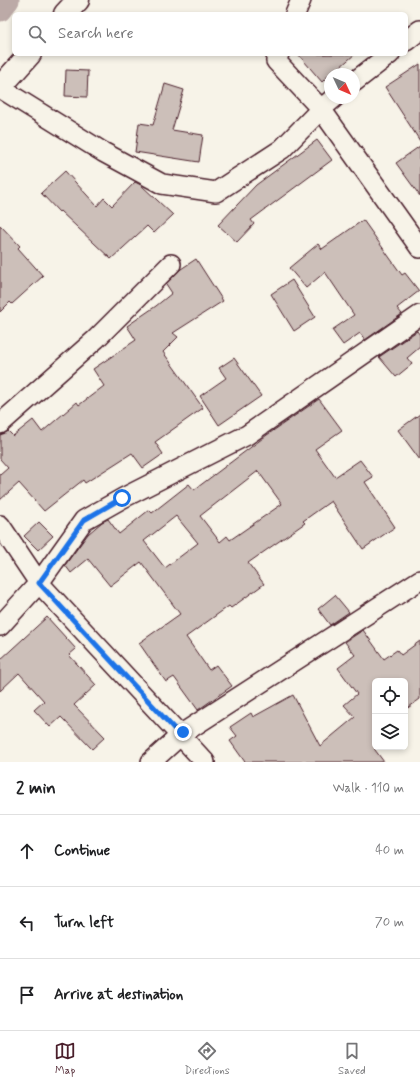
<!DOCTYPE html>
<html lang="en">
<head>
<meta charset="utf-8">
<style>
	:root { --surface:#fff; --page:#f2f2f2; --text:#202124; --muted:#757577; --line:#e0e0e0; --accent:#4a1f2b }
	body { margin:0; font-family:Mynerve,sans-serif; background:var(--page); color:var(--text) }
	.controls { position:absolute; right:12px; bottom:12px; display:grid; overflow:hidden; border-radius:6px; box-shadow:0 2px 6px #0003 }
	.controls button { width:36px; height:36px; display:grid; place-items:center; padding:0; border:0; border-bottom:1px solid var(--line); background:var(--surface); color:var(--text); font:20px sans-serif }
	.compass { position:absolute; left:324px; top:68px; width:36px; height:36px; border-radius:50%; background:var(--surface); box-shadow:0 2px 6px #0003; rotate:134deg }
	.stop { position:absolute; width:12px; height:12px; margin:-9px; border:3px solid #1a73e8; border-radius:50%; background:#fff }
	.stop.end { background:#1a73e8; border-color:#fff; box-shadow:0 1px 4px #0008 }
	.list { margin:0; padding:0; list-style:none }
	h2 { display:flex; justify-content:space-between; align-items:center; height:52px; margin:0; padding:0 16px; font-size:17px }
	h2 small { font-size:13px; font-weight:400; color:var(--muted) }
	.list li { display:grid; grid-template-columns:26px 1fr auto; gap:12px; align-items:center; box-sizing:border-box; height:72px; padding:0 16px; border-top:1px solid var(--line) }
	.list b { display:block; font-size:15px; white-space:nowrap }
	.list em { font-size:13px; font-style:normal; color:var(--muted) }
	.icon { flex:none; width:22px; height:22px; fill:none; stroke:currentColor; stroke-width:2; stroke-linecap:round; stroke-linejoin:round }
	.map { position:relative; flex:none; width:420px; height:762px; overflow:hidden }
	.search { position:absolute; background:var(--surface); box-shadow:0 2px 6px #0003; left:12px; right:12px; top:12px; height:44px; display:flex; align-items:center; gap:10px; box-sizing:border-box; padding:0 14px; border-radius:6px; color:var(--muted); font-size:15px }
	.sheet { height:268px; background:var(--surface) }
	nav { display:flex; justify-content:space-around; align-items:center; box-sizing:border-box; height:56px; border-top:1px solid var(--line); background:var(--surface); font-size:11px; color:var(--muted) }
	nav a { display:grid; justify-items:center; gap:2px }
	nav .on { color:var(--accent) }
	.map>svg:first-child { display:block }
</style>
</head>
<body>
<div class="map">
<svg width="420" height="762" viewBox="0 0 420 762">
	<rect width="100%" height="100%" fill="#f7f3e8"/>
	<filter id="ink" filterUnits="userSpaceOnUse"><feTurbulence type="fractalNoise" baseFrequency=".025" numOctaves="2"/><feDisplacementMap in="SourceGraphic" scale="8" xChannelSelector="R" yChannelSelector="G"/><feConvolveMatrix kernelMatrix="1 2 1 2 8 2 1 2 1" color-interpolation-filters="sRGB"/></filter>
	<g filter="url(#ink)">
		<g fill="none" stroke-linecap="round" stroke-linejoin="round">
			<path stroke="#bcaaa7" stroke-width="23" d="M0,10L8,0"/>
		</g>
		<path fill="#ccbfb9" stroke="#4a1f2b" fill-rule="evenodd" d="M298,54H355L332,74H330L322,82Z
			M420,64V141L385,87Z
			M66,70L88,71L87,97L65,96Z
			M165,84L184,90L172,130L203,135L199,162L135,152L139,123L153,125Z
			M317,140L332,160L251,220L254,224L237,242L218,225L256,185Z
			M420,146V196L396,163Z
			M65,171L97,206L104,198L112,206L135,182L141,185L173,215L154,233L147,226L111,259L60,211L59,212L41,193Z
			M363,220L402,275L405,273L419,291L397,308L402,314L365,340L360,333L343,345L332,330L354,315L325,272L306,288L289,268L318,244L322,249Z
			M0,225L20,246L18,248L43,276L12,304L10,302L0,312Z
			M196,259L223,301L173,333L178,337L163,352L203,408L155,442L163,454L143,468L132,453L85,483L83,480L44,511L19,483L0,500V475L8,468L0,459V435L8,431L13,436L33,420L42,432L77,402L79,405L104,386L93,369L136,340L127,326L156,306L172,293L166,284L181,269Z
			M292,280L315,317L294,331L271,294Z
			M417,331L420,335V347L407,358L412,364L396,377L379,357Z
			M234,358L261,396L219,425L200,396L226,378L219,368Z
			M319,399L342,430L315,449L335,477L360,460L373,477L365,482L395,527L363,549L331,501L303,521L305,523L248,563L264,584L231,608L229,606L186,637L209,670L216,665L232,686L198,710L174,677L166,682L139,643L180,614L141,562L110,586L88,559L71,573L65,565L88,534L102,522L108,519L119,534L149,510L152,513L189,484L194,490L267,435ZM258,471L282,504L230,540L227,536L220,542L200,516ZM176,516L198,543L165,568L144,541Z
			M420,414V460L398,430Z
			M39,522L53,536L38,550L24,536Z
			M335,595L349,612L330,625L318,609Z
			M47,617L76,649L69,655L96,685L74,705L105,737L92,749L61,717L50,727L34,710L44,701L19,673L0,691V660Z
			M363,630L384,659L397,650L401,655L420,641V699L405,710V681H375V750L384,762H245L230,741L237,736L230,727L251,713L253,717L293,695L320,746L355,717L344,705L357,694L338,668L355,655L345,642Z"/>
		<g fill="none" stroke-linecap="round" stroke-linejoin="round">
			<g stroke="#4a1f2b" stroke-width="22">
				<path id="street" d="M295,14L301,0
					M406,41L420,30
					M279,54L276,61L321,109L420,248
					M354,82L390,54
					M0,88L103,152L162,184L216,192L282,149L321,109L334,98
					M0,424L96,339L171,264
					M0,525L39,583L205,762
					M0,626L39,583L84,520L123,498L247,435L420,315
					M151,762L183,733L420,580"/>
			</g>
			<g stroke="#4a1f2b" stroke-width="25">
				<path id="secondary" d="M65,14L78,0
					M0,86L4,83L30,54"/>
			</g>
			<use href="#street" stroke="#f7f3e8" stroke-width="19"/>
			<use href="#secondary" stroke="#f7f3e8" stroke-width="22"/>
		</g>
	</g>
	<g fill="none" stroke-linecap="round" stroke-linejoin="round" filter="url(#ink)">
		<path stroke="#1a73e8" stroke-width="5" d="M122,498L84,520L39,583L180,735L183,732"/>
	</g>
</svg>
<div class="controls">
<button><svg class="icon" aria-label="locate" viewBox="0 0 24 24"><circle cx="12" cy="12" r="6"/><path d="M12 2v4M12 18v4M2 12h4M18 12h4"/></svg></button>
<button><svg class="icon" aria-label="layers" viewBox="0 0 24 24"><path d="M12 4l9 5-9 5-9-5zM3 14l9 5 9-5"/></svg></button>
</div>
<svg class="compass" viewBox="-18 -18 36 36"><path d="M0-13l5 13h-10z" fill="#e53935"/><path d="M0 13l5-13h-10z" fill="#757577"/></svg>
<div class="stop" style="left:122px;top:498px"></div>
<div class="stop end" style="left:183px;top:732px"></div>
<div class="search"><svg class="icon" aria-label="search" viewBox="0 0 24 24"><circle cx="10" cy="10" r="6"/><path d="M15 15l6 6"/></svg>Search here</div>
</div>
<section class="sheet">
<h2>2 min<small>Walk · 110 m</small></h2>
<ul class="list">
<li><svg class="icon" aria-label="ahead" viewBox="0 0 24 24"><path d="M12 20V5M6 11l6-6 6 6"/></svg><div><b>Continue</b></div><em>40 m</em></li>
<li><svg class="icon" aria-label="left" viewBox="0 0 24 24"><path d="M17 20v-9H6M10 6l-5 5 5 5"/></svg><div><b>Turn left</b></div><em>70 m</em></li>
<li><svg class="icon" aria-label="arrive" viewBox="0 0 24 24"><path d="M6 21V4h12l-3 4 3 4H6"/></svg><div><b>Arrive at destination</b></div></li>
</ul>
</section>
<nav>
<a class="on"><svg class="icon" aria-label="map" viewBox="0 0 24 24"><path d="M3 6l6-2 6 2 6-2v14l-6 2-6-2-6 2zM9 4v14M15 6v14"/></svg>Map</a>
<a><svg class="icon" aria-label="directions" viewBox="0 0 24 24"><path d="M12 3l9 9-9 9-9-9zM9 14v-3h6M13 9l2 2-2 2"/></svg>Directions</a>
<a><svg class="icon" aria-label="saved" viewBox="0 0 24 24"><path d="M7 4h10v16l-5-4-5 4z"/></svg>Saved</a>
</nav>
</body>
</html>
